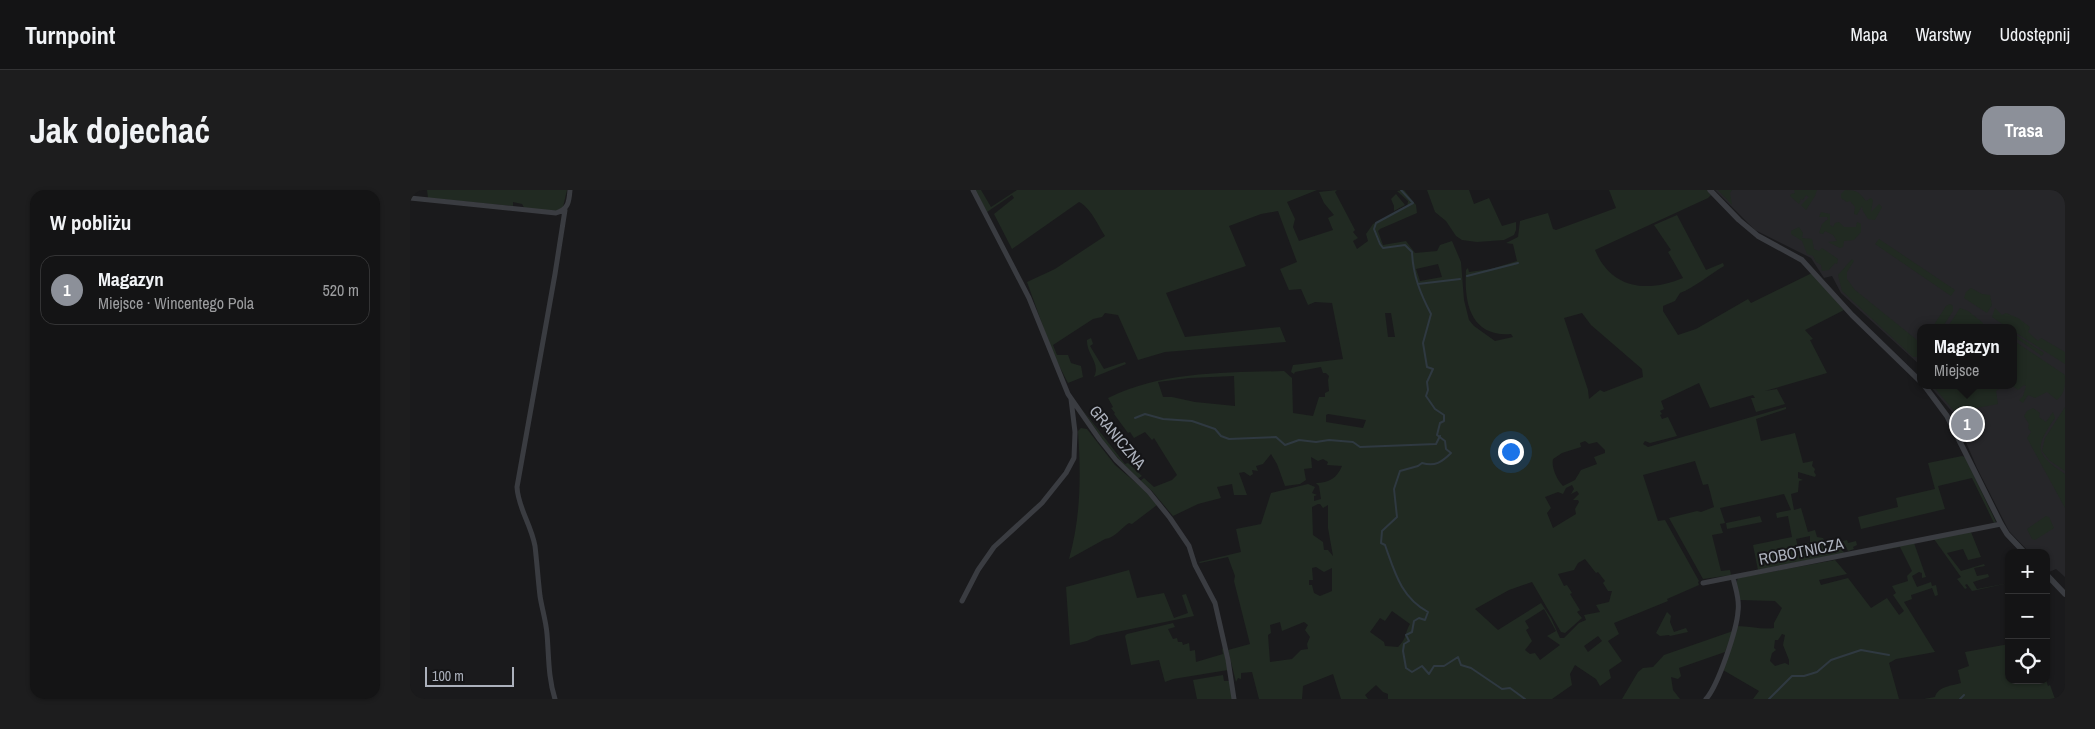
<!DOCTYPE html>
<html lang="pl">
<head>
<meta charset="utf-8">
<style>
	:root { --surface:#141415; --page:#1d1d1e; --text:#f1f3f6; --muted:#9d9ea0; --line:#333334; --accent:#8c9099 }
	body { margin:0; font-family:"Archivo Narrow",sans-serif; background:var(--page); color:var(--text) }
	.controls { position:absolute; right:15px; bottom:15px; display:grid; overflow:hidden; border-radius:10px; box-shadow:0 1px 4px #0004 }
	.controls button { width:45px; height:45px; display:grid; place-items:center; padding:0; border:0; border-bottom:1px solid var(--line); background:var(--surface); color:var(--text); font:25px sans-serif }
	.scale { position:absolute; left:15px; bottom:12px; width:89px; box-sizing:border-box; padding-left:5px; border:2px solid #acb1bc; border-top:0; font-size:14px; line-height:18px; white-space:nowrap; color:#acb1bc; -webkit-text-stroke:4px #151517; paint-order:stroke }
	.you { position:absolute; left:1100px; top:261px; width:18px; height:18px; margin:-12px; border:4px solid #fff; border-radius:50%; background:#1a73e8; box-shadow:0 0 0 8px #1a73e833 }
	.badge { display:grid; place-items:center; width:32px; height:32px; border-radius:50%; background:var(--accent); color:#fff; font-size:16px; font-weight:700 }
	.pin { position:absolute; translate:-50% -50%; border:2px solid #fff; box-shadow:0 1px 5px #0006 }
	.popup { position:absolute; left:1507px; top:134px; width:100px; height:65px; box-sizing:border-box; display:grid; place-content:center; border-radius:10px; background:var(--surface); filter:drop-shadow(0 1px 4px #0005); font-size:16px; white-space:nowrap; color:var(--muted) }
	.popup b { font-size:19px; color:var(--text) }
	.popup::after { content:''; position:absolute; left:50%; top:100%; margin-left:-10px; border:10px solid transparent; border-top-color:var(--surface) }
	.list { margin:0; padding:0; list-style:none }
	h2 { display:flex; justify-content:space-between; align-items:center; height:65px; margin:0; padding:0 20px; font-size:21px }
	h2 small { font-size:16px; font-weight:400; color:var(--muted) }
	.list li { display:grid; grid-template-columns:32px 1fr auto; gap:15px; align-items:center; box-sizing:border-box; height:70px; margin:0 10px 10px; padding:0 10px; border:1px solid var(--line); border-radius:15px }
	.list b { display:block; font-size:19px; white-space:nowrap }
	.list p { margin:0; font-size:16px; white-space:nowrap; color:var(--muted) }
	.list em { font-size:16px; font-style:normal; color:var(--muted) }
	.icon { flex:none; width:28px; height:28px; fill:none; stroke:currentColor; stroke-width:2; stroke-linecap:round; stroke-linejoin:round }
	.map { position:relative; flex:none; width:1655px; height:509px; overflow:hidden; border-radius:15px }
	header { display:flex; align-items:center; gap:30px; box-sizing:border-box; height:70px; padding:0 25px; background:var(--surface); border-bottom:1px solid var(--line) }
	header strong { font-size:24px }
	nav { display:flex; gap:28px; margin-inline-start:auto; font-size:18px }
	.intro { display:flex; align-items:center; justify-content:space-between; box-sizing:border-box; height:120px; padding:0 30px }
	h1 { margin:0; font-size:35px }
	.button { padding:12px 22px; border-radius:15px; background:var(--accent); color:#fff; font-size:18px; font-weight:700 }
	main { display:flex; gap:30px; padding:0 30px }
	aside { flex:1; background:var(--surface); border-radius:15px; box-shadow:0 1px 4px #0004 }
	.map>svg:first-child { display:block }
</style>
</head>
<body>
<header>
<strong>Turnpoint</strong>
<nav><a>Mapa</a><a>Warstwy</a><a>Udostępnij</a></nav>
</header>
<div class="intro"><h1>Jak dojechać</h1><a class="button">Trasa</a></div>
<main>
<aside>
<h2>W pobliżu<small></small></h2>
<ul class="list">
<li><span class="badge">1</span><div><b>Magazyn</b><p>Miejsce · Wincentego Pola</p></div><em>520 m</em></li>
</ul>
</aside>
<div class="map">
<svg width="1655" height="509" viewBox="0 0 1655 509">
	<rect width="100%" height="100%" fill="#1a1a1c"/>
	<path fill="#262629" d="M1305,0H1655V387L1646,379L1639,382L1636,379V363H1620L1599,341L1567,278L1544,224L1519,195H1603V138H1511V176L1431,103L1422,86L1414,88L1401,68L1345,40Z"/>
	<path fill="#212a22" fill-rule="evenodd" d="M17,0H157L153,17L148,21L115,19L112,14L103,12V16L18,8Z
		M565,0H571L581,17L607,0H907L877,12L885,29L883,37L889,51L923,40L918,28L924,25L914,13L909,2L927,0L925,2L945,40L943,42L948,48L943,51L947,59L958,51L956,44L963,34L997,17L998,11L987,1L994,0L1006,15L1007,23L970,39L968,41L973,55L996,51L1005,63L1027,61L1030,55L1042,51L1051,72L1054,110L1059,130L1064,136L1085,151L1103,147L1101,144C1060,147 1054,112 1056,80L1058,78L1059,82L1081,79L1107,71L1103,54L1096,53L1108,47L1110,31L1138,23L1143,39L1146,40L1206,18L1199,0H1297L1301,5L1298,8L1185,60C1201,99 1237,103 1273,88L1258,62L1261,60L1244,35L1267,25L1296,80L1313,73L1314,76C1300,84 1284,98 1270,103L1265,111L1253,116V121L1268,145L1286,139L1338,109L1341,113L1402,83L1434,120L1395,140L1403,149L1400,150L1417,183L1355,201L1367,199L1375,214L1346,222L1341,208H1345L1343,205L1300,218L1289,193L1251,211L1254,219L1250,221L1252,224L1250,225L1252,229L1258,227L1267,246L1240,253L1235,251L1233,254L1238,257L1376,217V219L1346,229L1351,251L1385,243L1393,273L1403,271L1402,276L1405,279L1404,282L1406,285L1405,287L1388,282V288L1393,290L1389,291L1388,302L1381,304L1384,320L1391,318L1398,342L1405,340L1407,347L1413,348L1417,357L1427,355L1426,348L1428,349L1434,363L1348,380L1343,355L1382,347L1378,326L1367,328L1366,323L1381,320L1374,304L1310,318L1315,333L1310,334L1313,343L1302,345L1311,381L1320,380L1321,385L1293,389L1259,328L1287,321L1291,322L1304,317L1298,294L1293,295L1285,271L1233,285L1248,331L1255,330L1289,391L1288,392L1289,395L1257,409L1258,411L1204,433L1209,444L1198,451L1212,471L1199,480L1201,488L1190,496L1186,489L1165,475L1160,484L1162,495L1142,509H978V504L973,502L966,495L955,505L958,509H931L923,484L893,496L892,509H849L842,482L831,483V489L828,488L826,492L818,460L840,454L824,391L825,386L818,367L790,373L789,372L831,362L826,339L851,334L861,303L898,294L905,297L902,303L907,305L904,306V311L911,309L909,296L906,293C919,293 927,288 932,276L917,275L918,272L913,269L908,271L901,267L902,278L894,279L896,290L890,294L875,296L867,274L861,264L853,274L846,276L848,281L842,280L843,284L840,286L834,282L829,283L837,305H824L822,294L807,297L811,308L788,314L763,326L742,301L730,291L734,288L744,297L762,290L767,285L744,248L742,250L735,242L724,248L720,242L718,243L704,224L705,223L701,218L703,217L698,208C754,181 814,183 874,181L882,188L883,223L903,226L909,207H915V203L919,201L918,190L919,186L916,183H913L911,177L885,182L884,184L881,182L883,175L933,169L922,113L905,112L898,115L891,99L879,100L870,79L887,72L868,21L851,24L819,36L836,76L756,103L775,147L870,137L876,152L755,162L728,170L708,125L695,123L692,127L683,129L643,155L647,165H658L661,173L671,176L673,187L658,193L643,164L617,92L645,79L695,46C688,35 680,17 669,12L602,59L584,24L604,8L602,5L577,22ZM1028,74L1032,87L1010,91L1006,79ZM975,123H981L985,147H978ZM1172,123L1181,135L1232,179L1233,187L1194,202L1190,200L1179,209L1178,200L1154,128ZM824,186L825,216L785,212L762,207H753L748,192L779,188ZM918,224L956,230L953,238L916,232V225ZM1175,251L1179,254L1187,252L1195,260V263L1184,267L1187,274L1171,280L1165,290L1153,296C1147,290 1141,277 1143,269L1152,263L1171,257L1170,253ZM1162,295L1164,299L1161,304L1167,301L1169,304L1163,310H1168L1169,312L1165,319L1166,324L1143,338L1137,323L1141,318L1135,307L1148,302L1153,304L1156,298ZM908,314H910L913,318L918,315V338L923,366L918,360H914L913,352L903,345L902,317ZM1400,346V353L1392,354L1393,357L1388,358L1386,349ZM1175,369L1186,383L1188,382L1195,391L1193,393L1198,401H1202L1199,412L1186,415L1190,422L1174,425L1176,430L1169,433L1154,448H1150L1141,428L1131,413L1088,440L1065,419L1099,400L1122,392L1151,442L1155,443L1172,428L1167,422L1170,420L1173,425L1160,404L1162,403L1157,395L1154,396L1148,384L1164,380L1168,373ZM906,377L914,382L922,378V401L910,406L904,403L902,395H899V390H903L902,378ZM1134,419L1146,441L1137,446L1150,455L1130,470L1125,463L1120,464L1115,460L1122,451L1116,440L1119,438L1115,431ZM982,421L1000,434C994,444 998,447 988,457L975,456L974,452L960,442L970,428L975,431ZM870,432L872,441L894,432L898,435L895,440L900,447L897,454L898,459L891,460L882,469L860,472L858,445L861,443L860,435ZM1188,446L1192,451L1178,462L1174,456Z
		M1017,0H1059L1064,14L1079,8L1092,36L1106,32V40L1104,45L1094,50L1067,52L1052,50L1046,46L1036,31L1025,22Z
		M1308,0H1322L1320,3L1322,15Z
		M1384,0H1407L1405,6L1396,20L1391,15L1399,7L1396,5L1393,10L1391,9L1389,14L1380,6L1381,4L1385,3Z
		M1435,0C1447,0 1450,3 1456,11L1461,8L1463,10L1461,22L1469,14L1472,17L1465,30L1458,29L1453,21L1452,16L1447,25L1444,24L1445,17L1440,11L1437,12L1431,8V4Z
		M986,4L995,15L984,21V16L981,9Z
		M1411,22L1420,24V35L1423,37L1425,33L1429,32L1434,37H1446L1447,32L1451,34V42L1444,50L1434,51L1433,57L1430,58L1418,52L1427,51L1423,45L1415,41L1413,44L1409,43L1412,34L1418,29L1417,27H1409Z
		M1389,37L1393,43L1392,48L1402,49L1404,59L1409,61L1412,58L1428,69L1427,74L1425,73L1419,80L1412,81L1411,75L1406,72L1403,66L1397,64L1392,51L1381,44V41Z
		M1469,49L1545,100L1541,106L1465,54Z
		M1442,69L1444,71L1437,82V89L1445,100L1507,150L1511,148L1510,167H1503L1432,101L1428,85Z
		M1561,98L1572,104L1580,105L1582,115L1577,123L1554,108L1556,102Z
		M1540,114L1543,116V121L1532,138H1522L1536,116Z
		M1550,118L1558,121L1573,133L1572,136L1573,138H1537Z
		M1585,118L1592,125L1596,123L1608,128L1620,137L1618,142L1628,151L1631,148L1655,162V174L1603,141V138H1598L1582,127Z
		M1603,143L1634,163L1632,166L1603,146Z
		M681,148L683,154L680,156L694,179L715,172L716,174L684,187C691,173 676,164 677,150Z
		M1603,150L1655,185C1655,196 1655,203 1647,210L1637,202L1625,208L1618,205L1613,213L1609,210L1613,206L1616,196L1614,195L1608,200L1603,196L1594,195L1586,201L1588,214L1545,222L1522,195H1603Z
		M1655,217V281L1639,270L1632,261L1635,248Z
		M1623,218L1630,223L1629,227L1636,232L1643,222L1645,228C1624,258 1625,264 1655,284V318L1617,248L1621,242L1618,238L1619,234L1614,226L1617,221Z
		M672,219L715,274L718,273L732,286L729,288H726L697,256Z
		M671,238L677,239L705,275L737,302L747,315L722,334L719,333C711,338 705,348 695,349L659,369C671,327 671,284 668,241Z
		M1552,266L1555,267L1586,332L1584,333L1562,288L1528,296L1535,319L1451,339L1448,327L1488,317L1486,308L1525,299L1518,273Z
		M1350,326L1352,332L1317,339L1316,333Z
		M1636,326L1639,327L1644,338L1625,350L1622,349L1617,339Z
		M1561,342L1571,367L1558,370L1553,359L1537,363L1551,381L1574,374L1575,376L1564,378L1567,386L1578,384L1579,387L1563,392L1567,399L1599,393L1562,401L1557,394L1555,395L1557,398L1555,399L1547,389L1551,387L1524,349Z
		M1437,350L1438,353L1446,351L1447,355L1443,357L1444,359L1438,361L1433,351Z
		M1504,353L1516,387L1512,388V383L1509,382L1502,386L1507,397L1521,392L1522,396L1526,395L1528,405L1525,406L1522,398L1501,405L1502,409L1494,412L1525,462L1486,469L1479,473L1489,509H1343L1349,501L1313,480L1327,436C1340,436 1353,440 1364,438V433L1372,418L1365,411L1330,410L1326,394L1328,388L1425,370L1437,384L1409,390L1411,395L1438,388L1461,418L1477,408L1489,425L1494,421L1483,405L1486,403L1482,396L1498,391L1497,386L1502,381L1490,357L1462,362ZM1372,444L1375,445L1373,455L1379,470V475L1375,473L1365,476L1360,471L1362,463L1366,460L1364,458L1365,450H1368Z
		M719,380L727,408L754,403L764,428L778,423L772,405L776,404L784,426L687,446L677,451L660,455L656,397Z
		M1257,422L1261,426L1260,432L1264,442L1276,438L1278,442L1260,446L1259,445L1250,446L1246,443Z
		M763,433L765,437L758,439L763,449L767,448L768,452H772L773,455L779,453L780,461L785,460L786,472L813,464L812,459L814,458L818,480L763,489L755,492L749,470L721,475L715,446L717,444Z
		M1323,441L1315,462L1269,478L1271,486L1268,489L1261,487L1263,500L1270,509H1212L1228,482L1233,478L1243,477L1254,465Z
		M1599,454V490H1636L1638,496L1640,495L1645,509H1514L1525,507C1528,496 1542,496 1551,493L1548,480L1559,476L1555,462Z
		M813,485L814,491H821L823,509H787L783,490Z"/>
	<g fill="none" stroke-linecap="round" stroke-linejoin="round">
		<path stroke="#2f3941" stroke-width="2" d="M991,0L1003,13L966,33L964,39L970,54L973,58L995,55L1002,62C1003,85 1010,103 1021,124L1013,153L1017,177L1023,179L1017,192L1018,200L1016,206L1025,219L1034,225V231L1030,233L1027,245L1035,251L1036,259L1041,263C1032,272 1025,277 1012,273L1008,276L990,281L984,299L987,327L972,341L971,353L975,355C985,383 991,407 1018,422L1015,430L1009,428L1004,431L1002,442L996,445L999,451L994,454L993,461L996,478L1002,482L1012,476L1019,484L1024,476H1034L1048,467L1051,475L1061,478L1092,499L1100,498L1115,509
			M1057,86L1108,73
			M1008,94L1050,89
			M725,228L735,224L753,229L782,231L805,239L811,246L819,249L866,247L875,255L889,250L906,252L919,250L943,252L950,257L1026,254L1030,246
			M1359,509L1382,486H1394L1407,482L1421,470L1451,460L1479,465
			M1550,509L1554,505"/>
		<path stroke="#3a3c41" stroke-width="5" d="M563,0L619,108L658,204L690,250L706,270L739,302L760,328L779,356L785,375L805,413L818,470L824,509
			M0,8L146,23C158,19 159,13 160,0
			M1293,393L1323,387
			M552,411L568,380L584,357L632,313L656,283L664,268L665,242L661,209
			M145,509C138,487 139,467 137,444C136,431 132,419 130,406C128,389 127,373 125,356C121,334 108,318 107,297L145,84L155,20
			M1296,509C1308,496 1327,439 1328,421C1330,409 1325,398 1323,387L1591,334"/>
		<path stroke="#3a3c41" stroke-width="5.5" d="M1300,0L1329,30L1348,46L1392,70L1442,125L1511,192
			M1514,195L1537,226L1591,334L1597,344L1615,363
			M1636,384L1655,404"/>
	</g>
	<g text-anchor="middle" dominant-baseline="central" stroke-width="4" stroke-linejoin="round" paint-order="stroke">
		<g font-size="16" fill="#acb1bc" stroke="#151517">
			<text transform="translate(708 247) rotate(50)">GRANICZNA</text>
			<text transform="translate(1391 361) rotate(-11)">ROBOTNICZA</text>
		</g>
	</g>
</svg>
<div class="controls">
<button>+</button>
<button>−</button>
<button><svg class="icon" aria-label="locate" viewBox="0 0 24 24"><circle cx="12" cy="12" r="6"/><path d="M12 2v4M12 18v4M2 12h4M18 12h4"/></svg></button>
</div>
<div class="scale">100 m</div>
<div class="you"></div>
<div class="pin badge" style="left:1557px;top:234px">1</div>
<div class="popup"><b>Magazyn</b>Miejsce</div>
</div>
</main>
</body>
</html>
